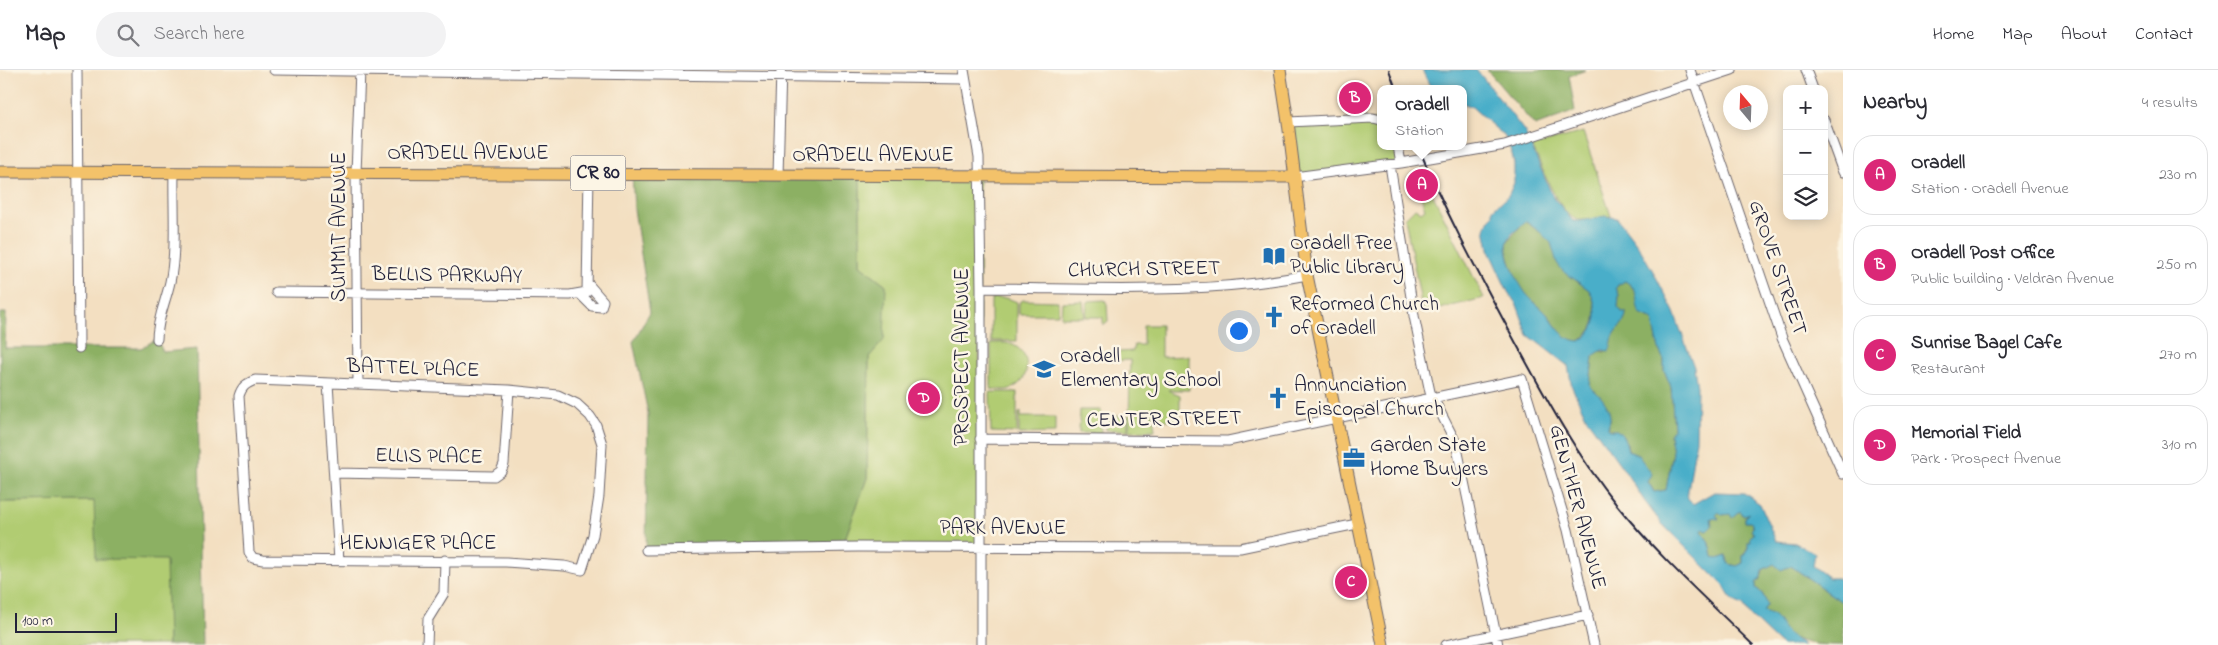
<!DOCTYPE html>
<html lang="en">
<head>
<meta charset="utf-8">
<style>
	:root { --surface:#fff; --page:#f2f2f3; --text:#2b2b33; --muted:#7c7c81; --line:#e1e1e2; --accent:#db2777 }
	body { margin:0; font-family:"Indie Flower",sans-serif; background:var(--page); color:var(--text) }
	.controls { position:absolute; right:15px; top:15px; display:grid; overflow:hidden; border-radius:10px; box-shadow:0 2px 12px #0003 }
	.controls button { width:45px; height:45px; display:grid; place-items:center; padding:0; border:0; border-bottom:1px solid var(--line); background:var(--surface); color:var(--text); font:25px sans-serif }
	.compass { position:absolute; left:1723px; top:15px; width:45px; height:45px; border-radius:50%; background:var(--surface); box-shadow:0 2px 12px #0003; rotate:341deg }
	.scale { position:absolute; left:15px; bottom:12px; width:102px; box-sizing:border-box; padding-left:5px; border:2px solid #22223b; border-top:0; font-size:14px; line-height:18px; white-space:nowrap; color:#22223b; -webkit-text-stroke:4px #fcf5e5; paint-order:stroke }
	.you { position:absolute; left:1238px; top:260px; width:18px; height:18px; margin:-12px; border:4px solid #fff; border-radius:50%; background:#1a73e8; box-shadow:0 0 0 8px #1a73e833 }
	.badge { display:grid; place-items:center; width:32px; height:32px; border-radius:50%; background:var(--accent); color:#fff; font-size:16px; font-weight:700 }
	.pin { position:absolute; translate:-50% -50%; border:2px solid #fff; box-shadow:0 1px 5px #0006 }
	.popup { position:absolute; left:1377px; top:15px; width:90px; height:65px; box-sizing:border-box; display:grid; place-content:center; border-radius:10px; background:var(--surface); filter:drop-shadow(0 1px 4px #0005); font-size:16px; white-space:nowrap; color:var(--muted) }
	.popup b { font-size:19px; color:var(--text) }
	.popup::after { content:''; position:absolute; left:50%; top:100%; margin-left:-10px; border:10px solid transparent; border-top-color:var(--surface) }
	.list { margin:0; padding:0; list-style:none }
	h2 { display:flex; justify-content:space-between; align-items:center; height:65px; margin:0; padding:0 20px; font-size:21px }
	h2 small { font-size:16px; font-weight:400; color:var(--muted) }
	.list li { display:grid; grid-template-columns:32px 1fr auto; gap:15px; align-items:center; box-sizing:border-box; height:80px; margin:0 10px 10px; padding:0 10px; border:1px solid var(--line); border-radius:20px }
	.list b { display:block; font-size:19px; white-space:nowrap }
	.list p { margin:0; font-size:16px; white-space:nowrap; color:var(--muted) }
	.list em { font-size:16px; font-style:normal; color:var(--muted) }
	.icon { flex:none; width:28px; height:28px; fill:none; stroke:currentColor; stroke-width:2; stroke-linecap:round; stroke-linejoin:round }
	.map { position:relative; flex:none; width:1843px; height:575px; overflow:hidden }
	header { display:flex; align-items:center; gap:30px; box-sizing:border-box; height:70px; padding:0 25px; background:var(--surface); border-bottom:1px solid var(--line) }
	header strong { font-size:24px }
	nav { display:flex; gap:28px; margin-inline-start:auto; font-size:18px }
	.search { width:350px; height:45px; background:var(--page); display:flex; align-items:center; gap:12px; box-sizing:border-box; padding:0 18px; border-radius:28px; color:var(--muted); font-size:19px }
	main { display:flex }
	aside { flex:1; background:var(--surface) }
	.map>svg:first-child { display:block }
</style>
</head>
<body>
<header>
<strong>Map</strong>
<div class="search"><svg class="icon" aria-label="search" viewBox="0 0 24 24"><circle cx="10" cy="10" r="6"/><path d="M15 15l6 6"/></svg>Search here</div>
<nav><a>Home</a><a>Map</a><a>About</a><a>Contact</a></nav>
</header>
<main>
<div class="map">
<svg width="1843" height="575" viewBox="0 0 1843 575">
	<rect width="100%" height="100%" fill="#fcf5e5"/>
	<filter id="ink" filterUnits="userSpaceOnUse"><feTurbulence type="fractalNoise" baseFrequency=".02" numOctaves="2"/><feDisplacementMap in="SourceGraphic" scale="10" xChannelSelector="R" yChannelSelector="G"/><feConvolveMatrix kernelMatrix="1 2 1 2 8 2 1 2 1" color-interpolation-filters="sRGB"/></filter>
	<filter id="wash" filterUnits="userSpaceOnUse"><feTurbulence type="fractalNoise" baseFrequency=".0096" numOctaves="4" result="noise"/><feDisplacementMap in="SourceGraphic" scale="20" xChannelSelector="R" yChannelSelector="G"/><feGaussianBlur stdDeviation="1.12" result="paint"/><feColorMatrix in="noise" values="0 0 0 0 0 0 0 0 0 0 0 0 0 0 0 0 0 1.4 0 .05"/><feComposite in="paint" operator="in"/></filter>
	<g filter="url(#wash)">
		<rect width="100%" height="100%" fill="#f3dfc1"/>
		<path fill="#b1cc72" stroke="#6a7756" d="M1381,50V76H1398L1401,93L1294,107L1288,52Z
			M1583,62L1611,146C1601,147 1590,151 1580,150C1559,149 1541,93 1532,76Z
			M860,105H979L980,477H842L867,408L869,287L886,215L860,195Z
			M1432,123L1484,228L1423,243L1405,148L1415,138L1421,142L1425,139L1421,126Z
			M993,228H1007L1017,232V271H991V231Z
			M1023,230L1058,231V244H1019V233Z
			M1105,230L1107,234L1108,251L1103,255V247H1086L1087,234L1089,231Z
			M1083,231L1085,247H1061L1062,232Z
			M1143,255H1161V287L1189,286V320H1168L1180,325V349L1179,350H1155L1152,338L1155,360L1129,361L1130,290L1106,291V283L1133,281L1134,275H1143Z
			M991,273C997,273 1005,272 1011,274C1032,282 1032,311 1010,319C1004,321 997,319 991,319Z
			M990,322H1017V363L991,362Z
			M1080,340H1101V363H1079Z
			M1021,342V347H1055V363L1019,364V343Z
			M1106,346H1128V360H1106Z
			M94,431L167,490L168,575H0V432Z"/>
		<path fill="#8cb064" stroke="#576950" d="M1487,0H1586L1569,6L1575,41L1535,56Z
			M632,104L860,105V195L886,215L884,270L869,287L867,408L842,477L646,480L648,343L633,272L650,242L634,139Z
			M1525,151L1540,162L1551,173L1562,200L1589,220C1599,238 1599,259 1579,271C1563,270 1557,257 1548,245C1541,237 1532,231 1525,223C1516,211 1506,187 1507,172Z
			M1625,211C1645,223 1630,243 1653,250L1659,280L1664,290V300L1671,317L1674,358L1670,365L1673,382L1666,420L1654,422C1653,419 1649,414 1648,411C1646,398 1642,386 1628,381L1627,373L1614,361L1608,358C1608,355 1609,353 1610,350C1610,340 1599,323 1591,318L1590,315L1593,286L1600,281L1605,282C1608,276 1611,269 1615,263C1620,255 1626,253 1626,242H1622L1618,237L1619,225L1616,218L1618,215Z
			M0,243H6L5,278H141L157,269L163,282L197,279L203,575H168L166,490L96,489L94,431L0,432Z
			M1740,441L1743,446L1749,443L1745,447V452H1751L1753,458L1751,460L1754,465L1743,486V493L1737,496L1728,494L1726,486L1718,489L1713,487L1711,477L1702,461L1703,459L1707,461L1711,456V448H1719L1716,445L1719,442L1724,445L1727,443L1734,446Z
			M1774,494L1791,496L1843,533V575C1823,575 1800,575 1786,563C1778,554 1776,545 1763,541L1767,535C1765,527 1762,522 1756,518V513L1760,509L1764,498Z"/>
		<path fill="#4aaec9" stroke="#366882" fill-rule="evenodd" d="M1422,0H1477L1525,62L1553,127L1569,146L1573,151H1580L1605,146L1617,148L1639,177L1654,203L1674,242L1694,297L1697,317L1696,370L1687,427L1693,434L1714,422L1744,423L1760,434L1776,471L1795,473L1815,483L1813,496L1829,508H1838L1843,513V533L1791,496L1781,500L1774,494L1762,500L1761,507L1756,513V518C1762,523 1765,527 1767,535L1763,541C1781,546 1777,553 1787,563C1792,568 1799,571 1804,575H1781L1776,571L1750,546L1743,535C1732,532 1729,526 1724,516L1662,454L1645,432L1624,400L1587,349L1572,317L1568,296L1528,265L1517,235L1508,222L1490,183L1485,159L1489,149L1493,145V139L1508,126L1514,113V94L1512,84L1505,67L1472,37L1463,33V19L1431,18ZM1525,151L1540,162L1551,173L1557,193L1562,200L1589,220C1599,237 1600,259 1580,271C1562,270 1556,255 1546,243C1541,237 1534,233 1529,227C1520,218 1506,188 1507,175C1508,163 1520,159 1525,151ZM1625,211C1641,220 1634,231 1640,244L1653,250L1659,280L1664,290V300L1671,317L1674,358L1670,365L1673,382L1666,420L1654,422L1648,412L1652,404L1638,385L1628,381C1626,372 1625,367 1617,360H1610L1608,358C1608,354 1611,350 1610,346C1609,335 1599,323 1591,318L1590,315L1593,286L1602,280L1609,281C1612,276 1611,270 1614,265C1619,256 1626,253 1626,242H1622L1618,237L1619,225L1616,218L1618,215ZM1740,441L1743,446L1749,443L1745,447V452H1751L1753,458L1751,460L1754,464L1750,467L1751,472H1748V478L1743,486V493L1737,496L1729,494L1726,486L1718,489L1713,487L1711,477L1702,461L1703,459L1707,461L1712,456L1711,448L1719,449L1716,445L1719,442L1722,445L1730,444L1732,448Z"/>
	</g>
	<g filter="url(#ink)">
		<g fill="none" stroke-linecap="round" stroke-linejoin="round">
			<g stroke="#6b646a" stroke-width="11">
				<path id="minor" d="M77,0L79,278
					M274,0L965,9
					M964,0L979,87L981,218V575
					M1690,0L1782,268L1843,404
					M1806,0L1813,19
					M1824,50L1843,102
					M1288,52L1373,48L1381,50
					M1398,76L1401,93
					M1390,95L1414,246L1430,322L1456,373L1498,575
					M778,105L781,0
					M1294,107L1401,93L1505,75L1732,0
					M981,218C1090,218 1200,226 1307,205
					M276,222L570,225L587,222L589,103
					M580,224L592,236L601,237L603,231L589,215
					M157,269C157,249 166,231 170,212C177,180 173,136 174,103
					M255,310L509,320L558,325L577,334L590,346L596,355L602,374L599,426L593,465L582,500L564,496L506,492L263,490L253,488L249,482L239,326C242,316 246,314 255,310Z
					M328,313L339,491
					M358,314L356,103L360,0
					M980,369L1228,371L1522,309L1568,460L1594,575
					M334,403L494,406L501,401L504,394L509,320
					M646,480L858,477L1240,478L1357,454
					M427,575L428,549L444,523L445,490
					M1446,575L1588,545"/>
			</g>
			<g stroke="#6b646a" stroke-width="13">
				<path id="major" d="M1280,0L1288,52L1307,205L1383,575
					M0,102L1294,107"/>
			</g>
			<use href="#minor" stroke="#fff" stroke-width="9"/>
			<use href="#major" stroke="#f3c26a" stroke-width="11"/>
			<path stroke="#22223b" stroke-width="2" d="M1389,0L1396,19
				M1418,76C1443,137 1474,195 1505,253C1539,315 1571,378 1616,434C1657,485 1706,529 1753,575"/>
		</g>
	</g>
	<defs>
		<g id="library-bare" transform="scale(1.725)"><path d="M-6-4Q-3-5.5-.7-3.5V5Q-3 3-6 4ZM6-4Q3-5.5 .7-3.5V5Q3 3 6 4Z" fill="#1f6fb2" stroke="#fcf5e5" stroke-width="2.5" paint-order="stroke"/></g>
		<g id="church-bare" transform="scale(1.725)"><path d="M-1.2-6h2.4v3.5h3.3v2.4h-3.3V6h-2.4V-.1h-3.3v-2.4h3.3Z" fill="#1f6fb2" stroke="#fcf5e5" stroke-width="2.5" paint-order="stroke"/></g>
		<g id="school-bare" transform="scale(1.725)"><path d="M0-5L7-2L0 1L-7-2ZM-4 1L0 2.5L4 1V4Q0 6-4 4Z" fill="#1f6fb2" stroke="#fcf5e5" stroke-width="2.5" paint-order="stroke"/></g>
		<g id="office-bare" transform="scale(1.725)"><path d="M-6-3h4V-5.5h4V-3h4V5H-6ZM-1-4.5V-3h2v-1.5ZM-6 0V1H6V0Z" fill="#1f6fb2" stroke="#fcf5e5" stroke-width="2.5" paint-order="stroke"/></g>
	</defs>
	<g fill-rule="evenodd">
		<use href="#library-bare" x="1274" y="186"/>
		<use href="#church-bare" x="1274" y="247"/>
		<use href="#school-bare" x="1044" y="299"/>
		<use href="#church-bare" x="1278" y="328"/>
		<use href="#office-bare" x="1354" y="388"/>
	</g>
	<g text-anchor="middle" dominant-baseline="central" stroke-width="5" stroke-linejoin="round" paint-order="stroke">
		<rect fill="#fcf5e5" stroke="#63616e" stroke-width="1" x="570.5" y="85.5" width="55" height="35" rx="4"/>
		<g font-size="20" font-weight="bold" fill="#22223b">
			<text x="598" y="103">CR 80</text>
		</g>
		<g font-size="21" fill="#22223b" stroke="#fcf5e5">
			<text x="468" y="84">ORADELL AVENUE</text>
			<text x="873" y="86">ORADELL AVENUE</text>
			<text transform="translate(340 157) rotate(-90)">SUMMIT AVENUE</text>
			<text transform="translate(1777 198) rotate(71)">GROVE STREET</text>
			<text transform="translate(1144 200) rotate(-1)">CHURCH STREET</text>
			<text transform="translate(447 206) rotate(1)">BELLIS PARKWAY</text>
			<text transform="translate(963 287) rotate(-90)">PROSPECT AVENUE</text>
			<text transform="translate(413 299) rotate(2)">BATTEL PLACE</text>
			<text transform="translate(1164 350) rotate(-1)">CENTER STREET</text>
			<text transform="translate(429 387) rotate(1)">ELLIS PLACE</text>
			<text transform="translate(1577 437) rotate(75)">GENTHER AVENUE</text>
			<text x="1003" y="459">PARK AVENUE</text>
			<text x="418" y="474">HENNIGER PLACE</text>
		</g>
		<g font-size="21" fill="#22223b" stroke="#fcf5e5" text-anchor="start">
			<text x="1290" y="174">Oradell Free<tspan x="1290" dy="24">Public Library</tspan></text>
			<text x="1290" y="235">Reformed Church<tspan x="1290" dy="24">of Oradell</tspan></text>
			<text x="1060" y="287">Oradell<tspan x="1060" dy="24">Elementary School</tspan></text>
			<text x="1294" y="316">Annunciation<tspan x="1294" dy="24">Episcopal Church</tspan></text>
			<text x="1370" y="376">Garden State<tspan x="1370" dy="24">Home Buyers</tspan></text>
		</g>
	</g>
</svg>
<div class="controls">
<button>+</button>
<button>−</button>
<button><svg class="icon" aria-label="layers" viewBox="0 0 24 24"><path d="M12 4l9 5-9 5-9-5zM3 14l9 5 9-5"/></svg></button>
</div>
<svg class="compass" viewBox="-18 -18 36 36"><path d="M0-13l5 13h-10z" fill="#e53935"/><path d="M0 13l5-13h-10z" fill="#7c7c81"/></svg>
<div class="scale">100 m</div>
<div class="you"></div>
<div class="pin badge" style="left:1422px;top:115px">A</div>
<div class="popup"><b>Oradell</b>Station</div>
<div class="pin badge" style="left:1355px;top:28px">B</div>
<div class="pin badge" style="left:1351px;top:512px">C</div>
<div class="pin badge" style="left:924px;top:328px">D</div>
</div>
<aside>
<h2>Nearby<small>4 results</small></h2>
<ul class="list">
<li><span class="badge">A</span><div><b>Oradell</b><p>Station · Oradell Avenue</p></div><em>230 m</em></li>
<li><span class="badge">B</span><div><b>Oradell Post Office</b><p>Public building · Veldran Avenue</p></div><em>250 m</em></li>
<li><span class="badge">C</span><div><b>Sunrise Bagel Cafe</b><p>Restaurant</p></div><em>270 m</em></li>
<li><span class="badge">D</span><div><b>Memorial Field</b><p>Park · Prospect Avenue</p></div><em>310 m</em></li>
</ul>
</aside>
</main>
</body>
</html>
